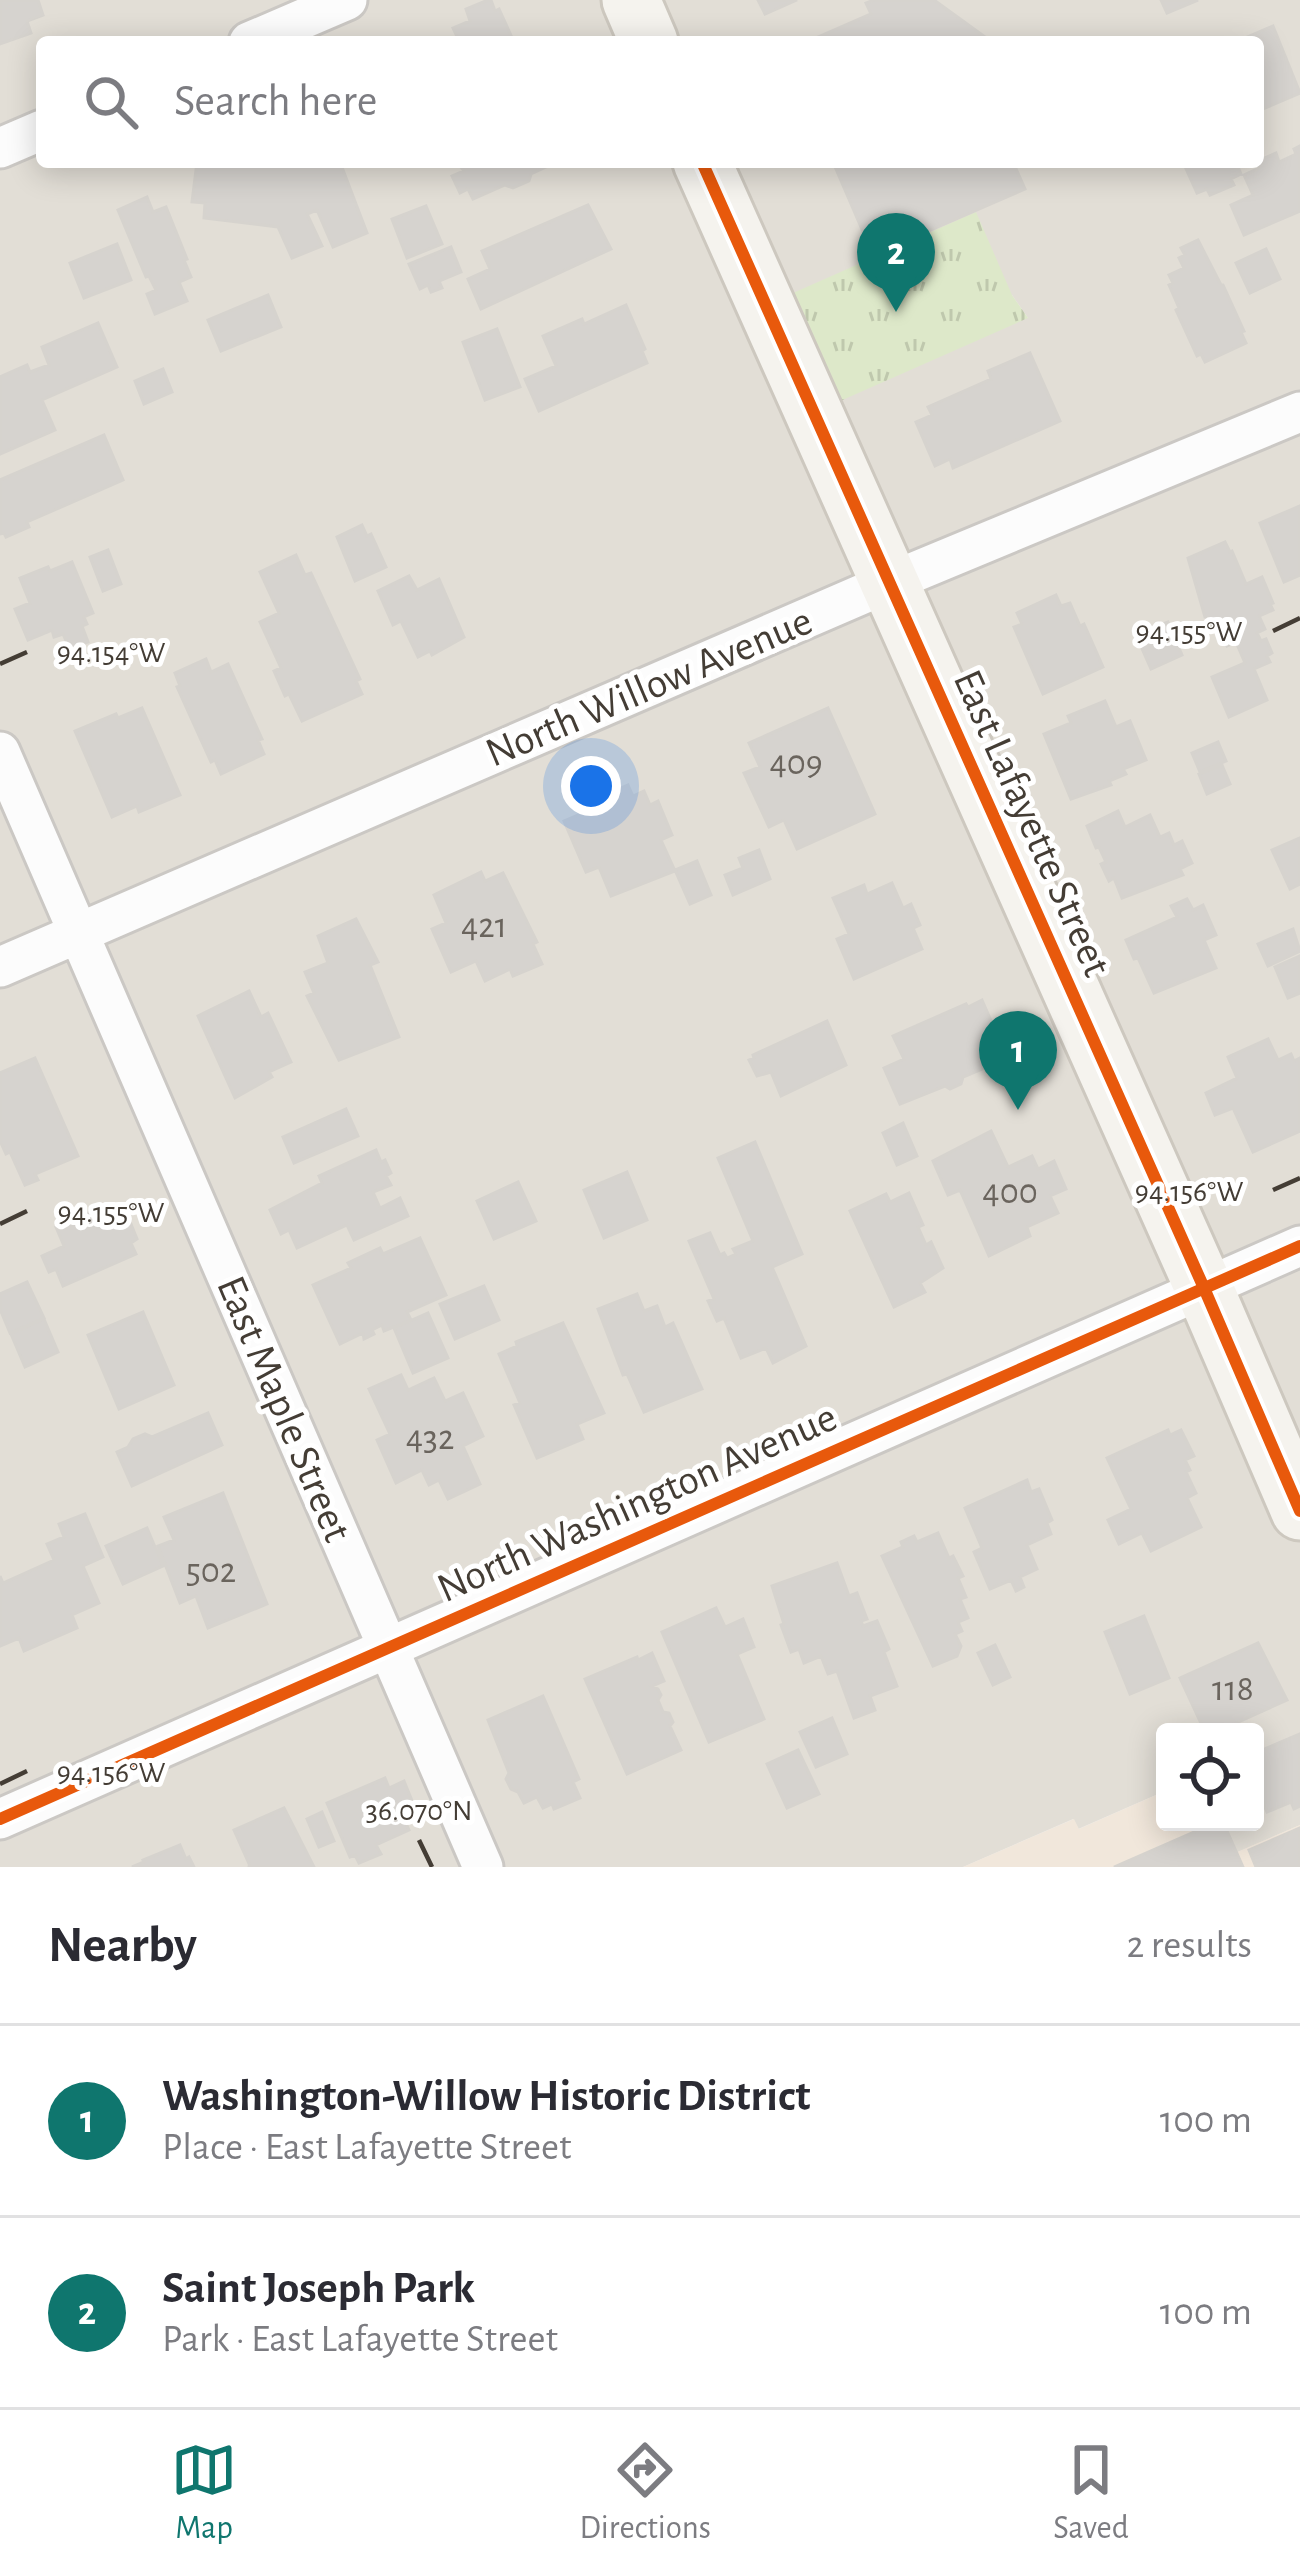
<!DOCTYPE html>
<html lang="en">
<head>
<meta charset="utf-8">
<style>
	:root { --surface:#fff; --page:#f2f2f3; --text:#2b2b33; --muted:#7c7c81; --line:#e1e1e2; --accent:#0f766e }
	body { margin:0; font-family:"Alegreya Sans",sans-serif; background:var(--page); color:var(--text) }
	.controls { position:absolute; right:36px; bottom:36px; display:grid; overflow:hidden; border-radius:12px; box-shadow:0 6px 30px #0003 }
	.controls button { width:108px; height:108px; display:grid; place-items:center; padding:0; border:0; border-bottom:3px solid var(--line); background:var(--surface); color:var(--text); font:60px sans-serif }
	.you { position:absolute; left:591px; top:786px; width:42px; height:42px; margin:-30px; border:9px solid #fff; border-radius:50%; background:#1a73e8; box-shadow:0 0 0 18px #1a73e833 }
	.badge { display:grid; place-items:center; width:78px; height:78px; border-radius:50%; background:var(--accent); color:#fff; font-size:39px; font-weight:700 }
	.pin { position:absolute; translate:-50% -99px; filter:drop-shadow(0 3px 6px #0008) }
	.pin::after { content:''; position:absolute; top:63px; width:42px; height:36px; background:inherit; clip-path:polygon(0 0,100% 0,50% 100%) }
	.list { margin:0; padding:0; list-style:none }
	h2 { display:flex; justify-content:space-between; align-items:center; height:156px; margin:0; padding:0 48px; font-size:51px }
	h2 small { font-size:39px; font-weight:400; color:var(--muted) }
	.list li { display:grid; grid-template-columns:78px 1fr auto; gap:36px; align-items:center; box-sizing:border-box; height:192px; padding:0 48px; border-top:3px solid var(--line) }
	.list b { display:block; font-size:45px; white-space:nowrap }
	.list p { margin:0; font-size:39px; white-space:nowrap; color:var(--muted) }
	.list em { font-size:39px; font-style:normal; color:var(--muted) }
	.icon { flex:none; width:66px; height:66px; fill:none; stroke:currentColor; stroke-width:2; stroke-linecap:round; stroke-linejoin:round }
	.map { position:relative; flex:none; width:1300px; height:1867px; overflow:hidden }
	.search { position:absolute; background:var(--surface); box-shadow:0 6px 30px #0003; left:36px; right:36px; top:36px; height:132px; display:flex; align-items:center; gap:30px; box-sizing:border-box; padding:0 42px; border-radius:12px; color:var(--muted); font-size:45px }
	.sheet { height:540px; background:var(--surface) }
	nav { display:flex; justify-content:space-around; align-items:center; box-sizing:border-box; height:168px; border-top:3px solid var(--line); background:var(--surface); font-size:33px; color:var(--muted) }
	nav a { display:grid; justify-items:center; gap:6px }
	nav .on { color:var(--accent) }
	.map>svg:first-child { display:block }
</style>
</head>
<body>
<div class="map">
<svg width="1300" height="1867" viewBox="0 0 1300 1867">
	<defs>
		<pattern id="grass-tufts" width="24" height="20" patternUnits="userSpaceOnUse" patternTransform="scale(3)"><rect width="24" height="20" fill="#dde8c9"/><path d="M3 7l-1-3M5 7V3M7 7l1-3M15 17l-1-3M17 17v-4M19 17l1-3" fill="none" stroke="#bfc8ad"/></pattern>
	</defs>
	<rect width="100%" height="100%" fill="#eeece8"/>
	<path fill="#e2ded6" fill-rule="evenodd" d="M0,0H1300V1825L1229,1856L1215,1822H1255V1732H1165V1791L1078,1829L1073,1819L963,1867H0ZM42,42H1258V162H42ZM1012,295L1028,318L766,305Z"/>
	<path fill="#f1e7db" d="M1165,1791V1822H1215L1230,1855L1300,1825V1867H963L1074,1819L1079,1829Z"/>
	<path fill="url(#grass-tufts)" d="M976,212L1012,295L1028,318L813,413L766,305Z"/>
	<path fill="#d6d3cf" stroke="#d6d3ce" stroke-width="3" d="M0,0H38L43,15L27,21L31,33L0,44Z
		M488,0H491L495,11L499,9L514,42H451L458,39L453,28L470,21L466,9Z
		M758,0H797L765,14Z
		M874,0H934L992,42H820L818,37L871,14L866,3Z
		M1161,0H1198L1167,13Z
		M1273,26L1300,93L1258,111V42H1236Z
		M1300,146V211L1244,235L1231,205L1253,195L1244,175L1259,168L1258,161L1276,153L1279,162L1296,154L1294,149Z
		M197,162H340L367,233L333,247L317,210L307,214L322,246L292,258L278,227L204,218L205,203L192,202Z
		M457,162H557L531,174L529,181L513,188L505,185L473,199L468,189L460,193L452,176L464,171Z
		M833,162H1013L1025,189L873,255Z
		M1183,162H1236L1241,174L1231,179L1234,185L1210,195L1207,189L1197,193Z
		M147,197L153,212L166,207L187,259L184,260L191,277L179,282L187,301L155,314L147,294L156,290L149,276L146,277L118,210Z
		M588,205L611,249L481,309L468,279L490,269L482,251Z
		M426,206L442,244L407,258L392,219Z
		M1198,240L1221,285H1223L1244,331L1241,332L1246,343L1205,362L1201,354L1197,356L1176,310L1179,308L1169,285L1173,283L1169,275L1184,268L1179,258L1185,255L1181,248Z
		M117,244L131,280L84,298L70,263Z
		M451,247L461,272L439,281L442,288L431,292L428,285L420,289L409,264Z
		M1266,249L1280,279L1250,293L1236,263Z
		M268,295L281,327L221,351L208,320Z
		M626,305L645,349L642,351L647,363L539,411L525,379L556,366L543,336L582,319L584,324Z
		M98,323L117,367L42,400L55,430L0,454V377L27,365L30,372L49,365L42,347Z
		M497,329L520,387L485,400L463,342Z
		M1030,353L1060,421L953,468L950,459L935,466L916,422L932,415L928,407L991,379L988,371Z
		M163,369L172,392L144,404L135,381Z
		M104,435L123,480L27,522L29,527L6,537L4,533L0,534V480Z
		M1300,506V575L1284,582L1260,523Z
		M362,525L367,536L371,534L386,567L355,581L337,537Z
		M1225,542L1230,552L1232,551L1246,584L1262,577L1273,603L1270,604L1273,610L1259,616L1265,629L1257,633L1261,641L1266,639L1272,653L1267,656L1270,662L1254,669L1267,700L1229,717L1212,677L1245,663L1236,642L1227,646L1218,626L1214,628L1209,618L1205,617L1188,558Z
		M108,550L121,584L103,591L90,557Z
		M296,555L305,575L311,573L360,679L356,681L362,694L302,721L289,694L285,696L274,671L281,668L260,622L279,613L260,572Z
		M72,562L93,613L84,617L87,624L82,626L88,642L70,649L63,634L54,637L52,630L28,640L15,609L30,603L20,578L48,567L50,571Z
		M409,576L417,590L439,579L464,637L432,655L430,651L418,657L401,621L393,625L378,591Z
		M1056,595L1061,606L1070,603L1080,626L1084,624L1103,667L1043,694L1014,627L1022,624L1017,613Z
		M1168,622L1182,655L1151,669L1136,635Z
		M206,659L211,672L228,664L262,739L258,740L264,754L221,774L215,760L211,762L177,687L180,686L175,673Z
		M1105,701L1116,727L1130,721L1146,760L1123,769L1126,774L1109,781L1111,785L1071,799L1044,734L1071,723L1068,716Z
		M142,708L180,795L139,812L137,806L112,817L75,731L116,714L118,718Z
		M828,708L875,814L797,849L784,820L769,827L744,773L760,767L749,743Z
		M1218,742L1226,761L1200,772L1192,753Z
		M1222,765L1230,784L1207,794L1199,774Z
		M628,785L633,796L644,791L650,805L658,801L672,835L661,840L675,871L611,896L599,867L586,872L564,821L583,813L579,806Z
		M1118,811L1125,827L1150,815L1160,837L1169,833L1174,845L1182,841L1192,863L1180,869L1183,875L1122,898L1114,878L1109,881L1101,864L1106,862L1099,847L1096,848L1087,826Z
		M1300,838V884L1290,889L1272,850Z
		M759,850L770,879L733,895L725,875L743,868L739,858Z
		M697,861L711,895L690,904L675,870Z
		M481,872L485,881L503,873L537,942L533,944L542,964L513,976L510,969L485,981L476,961L451,972L432,929L446,923L434,895Z
		M892,883L903,908L911,904L920,925L913,928L922,949L854,979L837,939L849,934L833,898L864,885L867,894Z
		M1187,899L1193,910L1203,905L1216,935L1204,940L1216,968L1154,993L1138,958L1134,959L1126,940L1177,917L1171,906Z
		M356,919L378,962L370,965L399,1037L339,1060L307,996L314,993L305,972L328,963L318,936Z
		M1293,929L1300,951L1268,966L1258,944Z
		M1300,956V993L1288,998L1275,967Z
		M249,991L261,1017L268,1013L291,1062L269,1072L272,1077L235,1098L198,1016Z
		M982,1000L1006,1055L992,1061L994,1064L963,1077L961,1084L950,1089L945,1086L900,1104L884,1068L904,1059L893,1036L966,1004L968,1007Z
		M827,1021L846,1065L781,1096L771,1072L757,1076L749,1060L754,1058L753,1055Z
		M1268,1039L1278,1060L1291,1054L1294,1061L1300,1058V1131L1253,1152L1233,1108L1215,1115L1206,1093L1237,1078L1228,1057Z
		M35,1058L78,1156L35,1174L38,1180L25,1185L10,1152L6,1154L0,1141V1073Z
		M346,1109L358,1136L294,1163L283,1137Z
		M903,1123L917,1156L897,1165L883,1133Z
		M991,1131L1008,1167L1032,1156L1038,1169L1054,1161L1066,1189L1050,1196L1058,1213L1027,1227L1030,1236L989,1256L960,1190L948,1195L933,1161Z
		M755,1142L802,1254L772,1267L806,1346L773,1363L766,1348L741,1358L724,1318L717,1321L708,1301L714,1299L689,1241L710,1233L720,1255L724,1253L727,1258L736,1254L733,1249L753,1241L718,1158Z
		M376,1150L381,1162L385,1160L391,1173L386,1176L391,1185L373,1192L380,1208L400,1198L408,1216L354,1240L347,1225L297,1248L289,1230L281,1234L270,1210L322,1183L319,1176Z
		M627,1172L647,1220L604,1238L584,1190Z
		M518,1182L536,1221L494,1239L477,1201Z
		M909,1193L923,1225L918,1227L926,1245L931,1242L943,1268L920,1283L925,1292L894,1307L850,1211L886,1194L890,1202Z
		M109,1204L117,1223L129,1219L137,1239L131,1243L136,1254L63,1286L56,1269L49,1272L42,1256L64,1246L56,1227Z
		M420,1238L446,1295L407,1312L411,1320L384,1331L382,1325L372,1330L374,1334L364,1339L363,1333L340,1344L313,1285L351,1268L348,1263L380,1248L383,1254Z
		M27,1282L44,1318L10,1333L0,1309V1294Z
		M484,1286L499,1320L455,1339L440,1304Z
		M637,1294L644,1311L657,1306L665,1327L673,1323L702,1389L644,1412L627,1374L623,1375L598,1309Z
		M143,1312L174,1385L119,1409L88,1335Z
		M428,1313L448,1358L413,1373L394,1328Z
		M44,1319L58,1352L25,1367L11,1334Z
		M563,1323L604,1413L577,1424L583,1439L537,1458L514,1405L520,1403L499,1354L517,1346L516,1342Z
		M401,1375L408,1390L434,1378L445,1401L463,1393L483,1436L463,1446L480,1484L448,1499L439,1480L429,1485L422,1470L396,1483L377,1440L390,1434L369,1389Z
		M208,1413L222,1445L132,1486L117,1452L128,1447L133,1439L145,1434L152,1437Z
		M1168,1430L1170,1435L1181,1430L1194,1456L1185,1460L1190,1470L1186,1472L1196,1493L1187,1498L1201,1527L1151,1551L1142,1533L1119,1544L1108,1520L1131,1509L1107,1458Z
		M1027,1480L1031,1492L1039,1489L1052,1520L1047,1523L1051,1534L1027,1545L1037,1569L1020,1577L1024,1587L1016,1591L1011,1580L990,1589L974,1552L982,1548L965,1508Z
		M223,1493L267,1604L208,1628L196,1596L180,1603L158,1546L174,1540L164,1517Z
		M85,1514L103,1557L83,1566L99,1603L72,1615L77,1628L24,1651L19,1638L0,1646V1576L3,1583L54,1560L47,1544L64,1537L59,1524Z
		M147,1528L163,1566L123,1584L106,1546Z
		M938,1533L949,1558L953,1556L963,1576L958,1578L966,1597L960,1599L968,1618L958,1622L962,1631L955,1634L961,1646L957,1656L933,1666L882,1556L903,1547L901,1542L914,1536L917,1542Z
		M837,1563L849,1596L857,1593L867,1619L861,1621L863,1626L877,1621L889,1649L884,1652L897,1686L870,1696L875,1710L854,1718L837,1671L828,1674L821,1656L804,1663L799,1649L791,1652L781,1625L784,1624L772,1586Z
		M716,1608L725,1627L743,1619L754,1647L737,1654L764,1719L709,1742L662,1632Z
		M1144,1616L1169,1678L1130,1694L1105,1632Z
		M1258,1643L1287,1700L1216,1732H1205L1180,1678Z
		M995,1645L1010,1677L993,1685L978,1653Z
		M652,1653L664,1681L652,1686L658,1689L661,1695L658,1700L663,1712L669,1713L673,1722L670,1726L681,1750L627,1774L585,1679L637,1657L638,1660Z
		M543,1696L579,1779L573,1782L580,1798L554,1809L552,1804L543,1808L537,1797L524,1803L518,1792L511,1789L506,1779L509,1773L488,1720Z
		M832,1718L847,1754L816,1767L800,1732Z
		M1300,1734V1806L1294,1809L1291,1802L1267,1812L1255,1783V1753Z
		M798,1750L819,1794L787,1808L767,1764Z
		M385,1778L389,1788L404,1781L417,1813L404,1819L409,1830L376,1845L381,1854L359,1863L355,1855L350,1857L327,1803Z
		M284,1808L314,1867H248L250,1866L234,1830Z
		M322,1812L334,1841L319,1847L307,1819Z
		M1217,1822H1223L1243,1867H1114Z
		M1300,1828V1867H1256L1249,1850Z
		M180,1845L186,1859L189,1857L194,1867H132L144,1862L143,1860Z"/>
	<g fill="none" stroke-linecap="round" stroke-linejoin="round">
		<g stroke="#cbc8c4" stroke-width="45">
			<path id="minor" d="M249,42L347,0
				M0,148L42,130
				M0,752L483,1867
				M0,967L888,583L1300,412
				M0,1819L1300,1246"/>
		</g>
		<g stroke="#cdc8bf" stroke-width="63">
			<path id="secondary" d="M631,0L649,42
				M702,162L1204,1288L1300,1511"/>
		</g>
		<use href="#minor" stroke="#fcfcfc" stroke-width="39"/>
		<use href="#secondary" stroke="#f5f3ee" stroke-width="57"/>
		<g stroke="#fff" stroke-width="20">
			<path id="cycleway" d="M702,162L1204,1288L1300,1511
				M0,1819L1300,1246"/>
		</g>
		<use href="#cycleway" stroke="#e8590c" stroke-width="12"/>
	</g>
	<path fill="none" stroke="#443d35" stroke-width="4.5" d="M1273,631L1300,618M0,664L27,652M1273,1190L1300,1178M0,1224L27,1211M0,1784L27,1771M419,1840L432,1867"/>
	<g text-anchor="middle" dominant-baseline="central" stroke-width="10" stroke-linejoin="round" paint-order="stroke">
		<g font-size="36" fill="#6a645d">
			<text x="796" y="763">409</text>
			<text x="484" y="926">421</text>
			<text x="1010" y="1192">400</text>
			<text x="430" y="1438">432</text>
			<text x="211" y="1571">502</text>
			<text x="1233" y="1689">118</text>
		</g>
		<g font-size="42" fill="#443d35" stroke="#fff">
			<text transform="translate(649 687) rotate(-23)">North Willow Avenue</text>
			<text transform="translate(1032 823) rotate(66)">East Lafayette Street</text>
			<text transform="translate(284 1409) rotate(67)">East Maple Street</text>
			<text transform="translate(637 1503) rotate(-24)">North Washington Avenue</text>
		</g>
	</g>
	<g font-size="30" text-anchor="middle" fill="#443d35" stroke="#fff" stroke-width="10" stroke-linejoin="round" paint-order="stroke">
		<text x="1189" y="641">94.155°W</text>
		<text x="111" y="662">94.154°W</text>
		<text x="1189" y="1201">94.156°W</text>
		<text x="111" y="1222">94.155°W</text>
		<text x="111" y="1782">94.156°W</text>
		<text x="419" y="1820">36.070°N</text>
	</g>
</svg>
<div class="controls">
<button><svg class="icon" aria-label="locate" viewBox="0 0 24 24"><circle cx="12" cy="12" r="6"/><path d="M12 2v4M12 18v4M2 12h4M18 12h4"/></svg></button>
</div>
<div class="you"></div>
<div class="pin badge" style="left:1018px;top:1110px">1</div>
<div class="pin badge" style="left:896px;top:312px">2</div>
<div class="search"><svg class="icon" aria-label="search" viewBox="0 0 24 24"><circle cx="10" cy="10" r="6"/><path d="M15 15l6 6"/></svg>Search here</div>
</div>
<section class="sheet">
<h2>Nearby<small>2 results</small></h2>
<ul class="list">
<li><span class="badge">1</span><div><b>Washington-Willow Historic District</b><p>Place · East Lafayette Street</p></div><em>100 m</em></li>
<li><span class="badge">2</span><div><b>Saint Joseph Park</b><p>Park · East Lafayette Street</p></div><em>100 m</em></li>
</ul>
</section>
<nav>
<a class="on"><svg class="icon" aria-label="map" viewBox="0 0 24 24"><path d="M3 6l6-2 6 2 6-2v14l-6 2-6-2-6 2zM9 4v14M15 6v14"/></svg>Map</a>
<a><svg class="icon" aria-label="directions" viewBox="0 0 24 24"><path d="M12 3l9 9-9 9-9-9zM9 14v-3h6M13 9l2 2-2 2"/></svg>Directions</a>
<a><svg class="icon" aria-label="saved" viewBox="0 0 24 24"><path d="M7 4h10v16l-5-4-5 4z"/></svg>Saved</a>
</nav>
</body>
</html>
